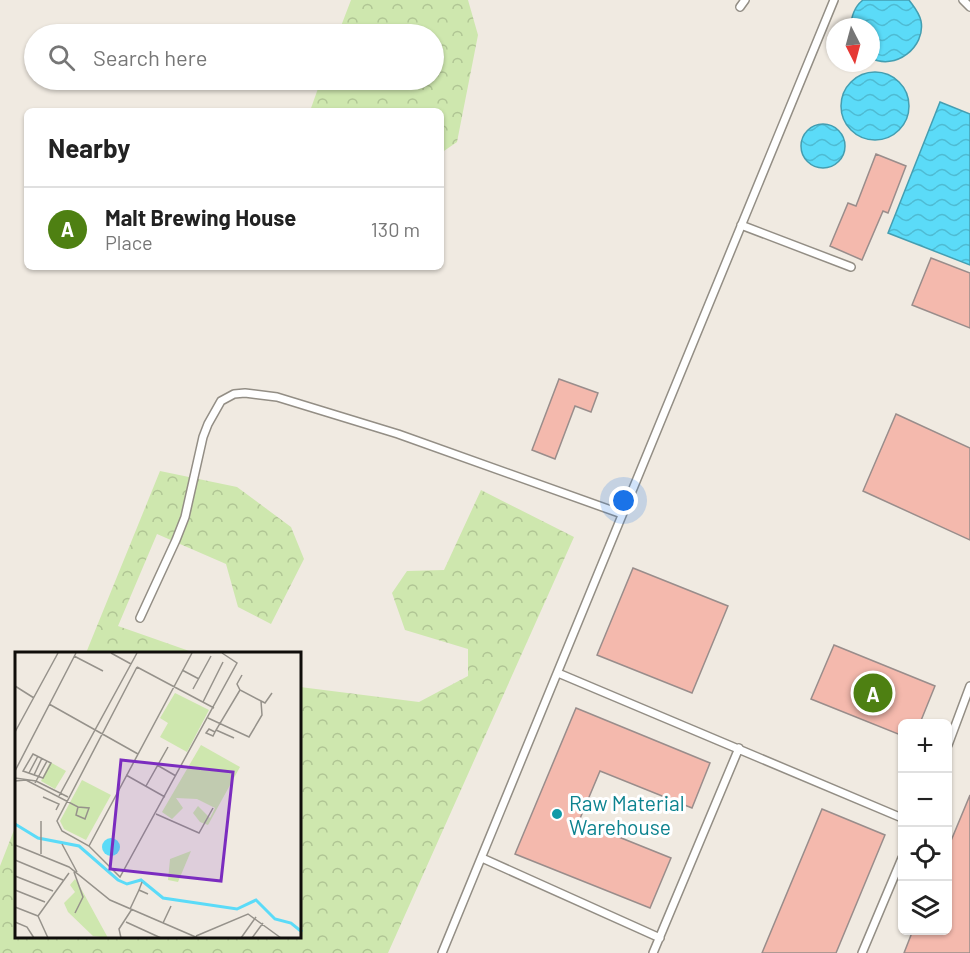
<!DOCTYPE html>
<html lang="en">
<head>
<meta charset="utf-8">
<style>
	:root { --surface:#fff; --page:#f2f2f2; --text:#222; --muted:#767676; --line:#e0e0e0; --accent:#4e8012 }
	body { margin:0; font-family:Barlow,sans-serif; background:var(--page); color:var(--text) }
	.controls { position:absolute; right:18px; bottom:18px; display:grid; overflow:hidden; border-radius:9px; box-shadow:0 2px 4px #0004 }
	.controls button { width:54px; height:54px; display:grid; place-items:center; padding:0; border:0; border-bottom:2px solid var(--line); background:var(--surface); color:var(--text); font:30px sans-serif }
	.compass { position:absolute; left:826px; top:18px; width:54px; height:54px; border-radius:50%; background:var(--surface); box-shadow:0 2px 4px #0004; rotate:174deg }
	.you { position:absolute; left:624px; top:501px; width:21px; height:21px; margin:-15px; border:4px solid #fff; border-radius:50%; background:#1a73e8; box-shadow:0 0 0 9px #1a73e833 }
	.badge { display:grid; place-items:center; width:39px; height:39px; border-radius:50%; background:var(--accent); color:#fff; font-size:20px; font-weight:700 }
	.pin { position:absolute; translate:-50% -50%; border:3px solid #fff; box-shadow:0 2px 6px #0006 }
	.list { margin:0; padding:0; list-style:none }
	h2 { display:flex; justify-content:space-between; align-items:center; height:78px; margin:0; padding:0 24px; font-size:26px }
	h2 small { font-size:20px; font-weight:400; color:var(--muted) }
	.list li { display:grid; grid-template-columns:39px 1fr auto; gap:18px; align-items:center; box-sizing:border-box; height:84px; padding:0 24px; border-top:2px solid var(--line) }
	.list b { display:block; font-size:22px; white-space:nowrap }
	.list p { margin:0; font-size:20px; white-space:nowrap; color:var(--muted) }
	.list em { font-size:20px; font-style:normal; color:var(--muted) }
	.icon { flex:none; width:33px; height:33px; fill:none; stroke:currentColor; stroke-width:2; stroke-linecap:round; stroke-linejoin:round }
	.map { position:relative; flex:none; width:970px; height:953px; overflow:hidden }
	.search { position:absolute; background:var(--surface); box-shadow:0 2px 4px #0004; left:24px; top:24px; width:420px; height:66px; display:flex; align-items:center; gap:15px; box-sizing:border-box; padding:0 21px; border-radius:33px; color:var(--muted); font-size:22px }
	.panel { position:absolute; background:var(--surface); box-shadow:0 2px 4px #0004; left:24px; top:108px; width:420px; height:162px; border-radius:9px }
	.map>svg:first-child { display:block }
</style>
</head>
<body>
<div class="map">
<svg width="970" height="953" viewBox="0 0 970 953">
	<defs>
		<pattern id="forest-crowns" width="20" height="18" patternUnits="userSpaceOnUse" patternTransform="scale(1.5)"><rect width="20" height="18" fill="#cee7ae"/><path d="M2 6a3 3 0 1 1 6 0M12 15a3 3 0 1 1 6 0" fill="none" stroke="#b0c594"/></pattern>
		<pattern id="water-waves" width="16" height="10" patternUnits="userSpaceOnUse" patternTransform="scale(1.5)"><rect width="16" height="10" fill="#5bdbf8"/><path d="M0 5q4-4 8 0t8 0" fill="none" stroke="#4ebbd3"/></pattern>
	</defs>
	<rect width="100%" height="100%" fill="#f0eae1"/>
	<path fill="url(#forest-crowns)" d="M351,0H468L478,35L457,142L441,153V111H310L321,80H434V34H338Z
		M160,471L237,487L291,527L304,559L271,624L238,607L226,564L157,534L118,626L195,653H86Z
		M481,490L574,537L388,953H0V866L16,825V936H300V687L419,702L468,676V649L405,630L392,593L407,571L444,570Z"/>
	<path fill="url(#water-waves)" stroke="#449eb1" stroke-width="1.5" d="M863,0H909C914,7 919,12 921,21C926,47 895,71 871,58V27H850C852,16 854,7 863,0Z
		M841 106a34 34 0 1 1 68 0a34 34 0 1 1-68 0Z
		M940,102L970,114V265L888,233Z
		M801 146a22 22 0 1 1 44 0a22 22 0 1 1-44 0Z"/>
	<path fill="#f4b9ad" stroke="#998d8b" stroke-width="1.5" d="M876,154L906,166L888,213L883,211L862,260L830,246L848,203L856,206Z
		M931,258L970,273V328L912,305Z
		M559,379L598,393L591,412L575,406L555,459L532,450Z
		M896,414L970,448V540L863,491Z
		M633,568L728,606L692,693L597,655Z
		M834,645L935,686L920,723H903V736L811,699Z
		M576,708L710,763L692,808L600,771L579,821L671,858L650,908L515,854Z
		M970,795V953H904L913,930H948V848Z
		M822,809L885,835L836,953H762Z"/>
	<g fill="none" stroke-linecap="round" stroke-linejoin="round">
		<g stroke="#938e85" stroke-width="10">
			<path id="service" d="M963,0L970,7
				M740,7L745,0
				M741,225L851,267
				M140,618L176,540L185,517L203,437L208,424L221,401L234,394L245,393L277,397L398,434L622,514
				M558,673L902,818
				M948,745L970,686
				M482,858L660,938
				M442,953L834,0
				M653,953L739,748
				M862,953L902,858"/>
		</g>
		<use href="#service" stroke="#fff" stroke-width="7"/>
	</g>
	<circle fill="#0f9aa8" stroke="#fff" stroke-width="2" cx="557" cy="814" r="6"/>
	<g text-anchor="middle" dominant-baseline="central" stroke-width="6" stroke-linejoin="round" paint-order="stroke">
		<g font-size="21" fill="#0d838f" stroke="#fff" text-anchor="start">
			<text x="569" y="802">Raw Material<tspan x="569" dy="24">Warehouse</tspan></text>
		</g>
	</g>
	<g transform="translate(15 652)">
		<rect width="286" height="286" fill="#f0eae1"/>
		<path d="M67,128L96,143L71,188L49,177L45,169Z" fill="#cee7ae"/>
		<path d="M160,41L194,58L172,100L145,85L153,71L145,66ZM186,93L225,115L193,173L185,170L178,161L183,154L195,166L200,156L182,147L161,146L168,156L157,167L147,160ZM35,110L51,119L40,137L26,129ZM176,199L163,230L153,228L155,207ZM60,227L63,231L93,286L78,284L53,260L49,251L60,240L55,233Z" fill="#cee7ae"/>
		<path d="M87 195a9 9 0 1 1 18 0a9 9 0 1 1-18 0Z" fill="#5bdbf8"/>
		<path fill="none" stroke="#5bdbf8" stroke-width="3" d="M0,172L23,186L64,194L103,228L112,232L126,228L148,246L222,257L241,248L260,267L276,271L287,280"/>
		<path fill="none" stroke="#96928b" stroke-width="1.5" d="M96,1L116,12M59,4L88,19M122,15L42,169L47,179L74,194L105,225L222,11L207,1M122,15L199,56M167,18L184,27M227,23L222,32L225,38L250,51L257,41M0,34L19,46M178,37L196,4M188,50L208,10M34,52L123,102M193,66L234,85L247,63L246,49M201,78L219,86M0,80L43,1M200,80L194,77L191,81L198,84L201,78L225,38M18,102L36,111L28,126L8,119ZM142,113L161,124M0,119L61,1M14,121L23,104M19,123L27,106M111,123L150,145M0,126L21,129L53,145M0,129L11,128L63,155L74,156L70,167L61,163L63,155M20,131L32,109M131,134L153,95M44,144L122,1M28,145L44,152L41,158M141,162L184,181L198,156M26,169V202M47,192L62,220M0,193L54,215L95,248L183,286M74,194L177,1M0,208L48,228M59,220L68,245L60,261M0,224L38,239M127,230L124,238L133,242M0,238L30,250M0,255L23,264M115,257L124,238M23,264L54,221M23,264L33,286M0,270L12,275L19,286M111,270L146,286M148,271L156,254M181,284L233,262L266,286M106,286L104,277L117,257M226,286L241,265M237,286L248,271"/>
		<path fill="#7b2cbf" fill-opacity="0.15" stroke="#7b2cbf" stroke-width="3" d="M106,108L218,120L206,229L95,217Z"/>
		<rect width="286" height="286" fill="none" stroke="#100e0b" stroke-width="3"/>
	</g>
</svg>
<div class="controls">
<button>+</button>
<button>−</button>
<button><svg class="icon" aria-label="locate" viewBox="0 0 24 24"><circle cx="12" cy="12" r="6"/><path d="M12 2v4M12 18v4M2 12h4M18 12h4"/></svg></button>
<button><svg class="icon" aria-label="layers" viewBox="0 0 24 24"><path d="M12 4l9 5-9 5-9-5zM3 14l9 5 9-5"/></svg></button>
</div>
<svg class="compass" viewBox="-18 -18 36 36"><path d="M0-13l5 13h-10z" fill="#e53935"/><path d="M0 13l5-13h-10z" fill="#767676"/></svg>
<div class="you"></div>
<div class="pin badge" style="left:873px;top:693px">A</div>
<div class="search"><svg class="icon" aria-label="search" viewBox="0 0 24 24"><circle cx="10" cy="10" r="6"/><path d="M15 15l6 6"/></svg>Search here</div>
<section class="panel">
<h2>Nearby<small></small></h2>
<ul class="list">
<li><span class="badge">A</span><div><b>Malt Brewing House</b><p>Place</p></div><em>130 m</em></li>
</ul>
</section>
</div>
</body>
</html>
